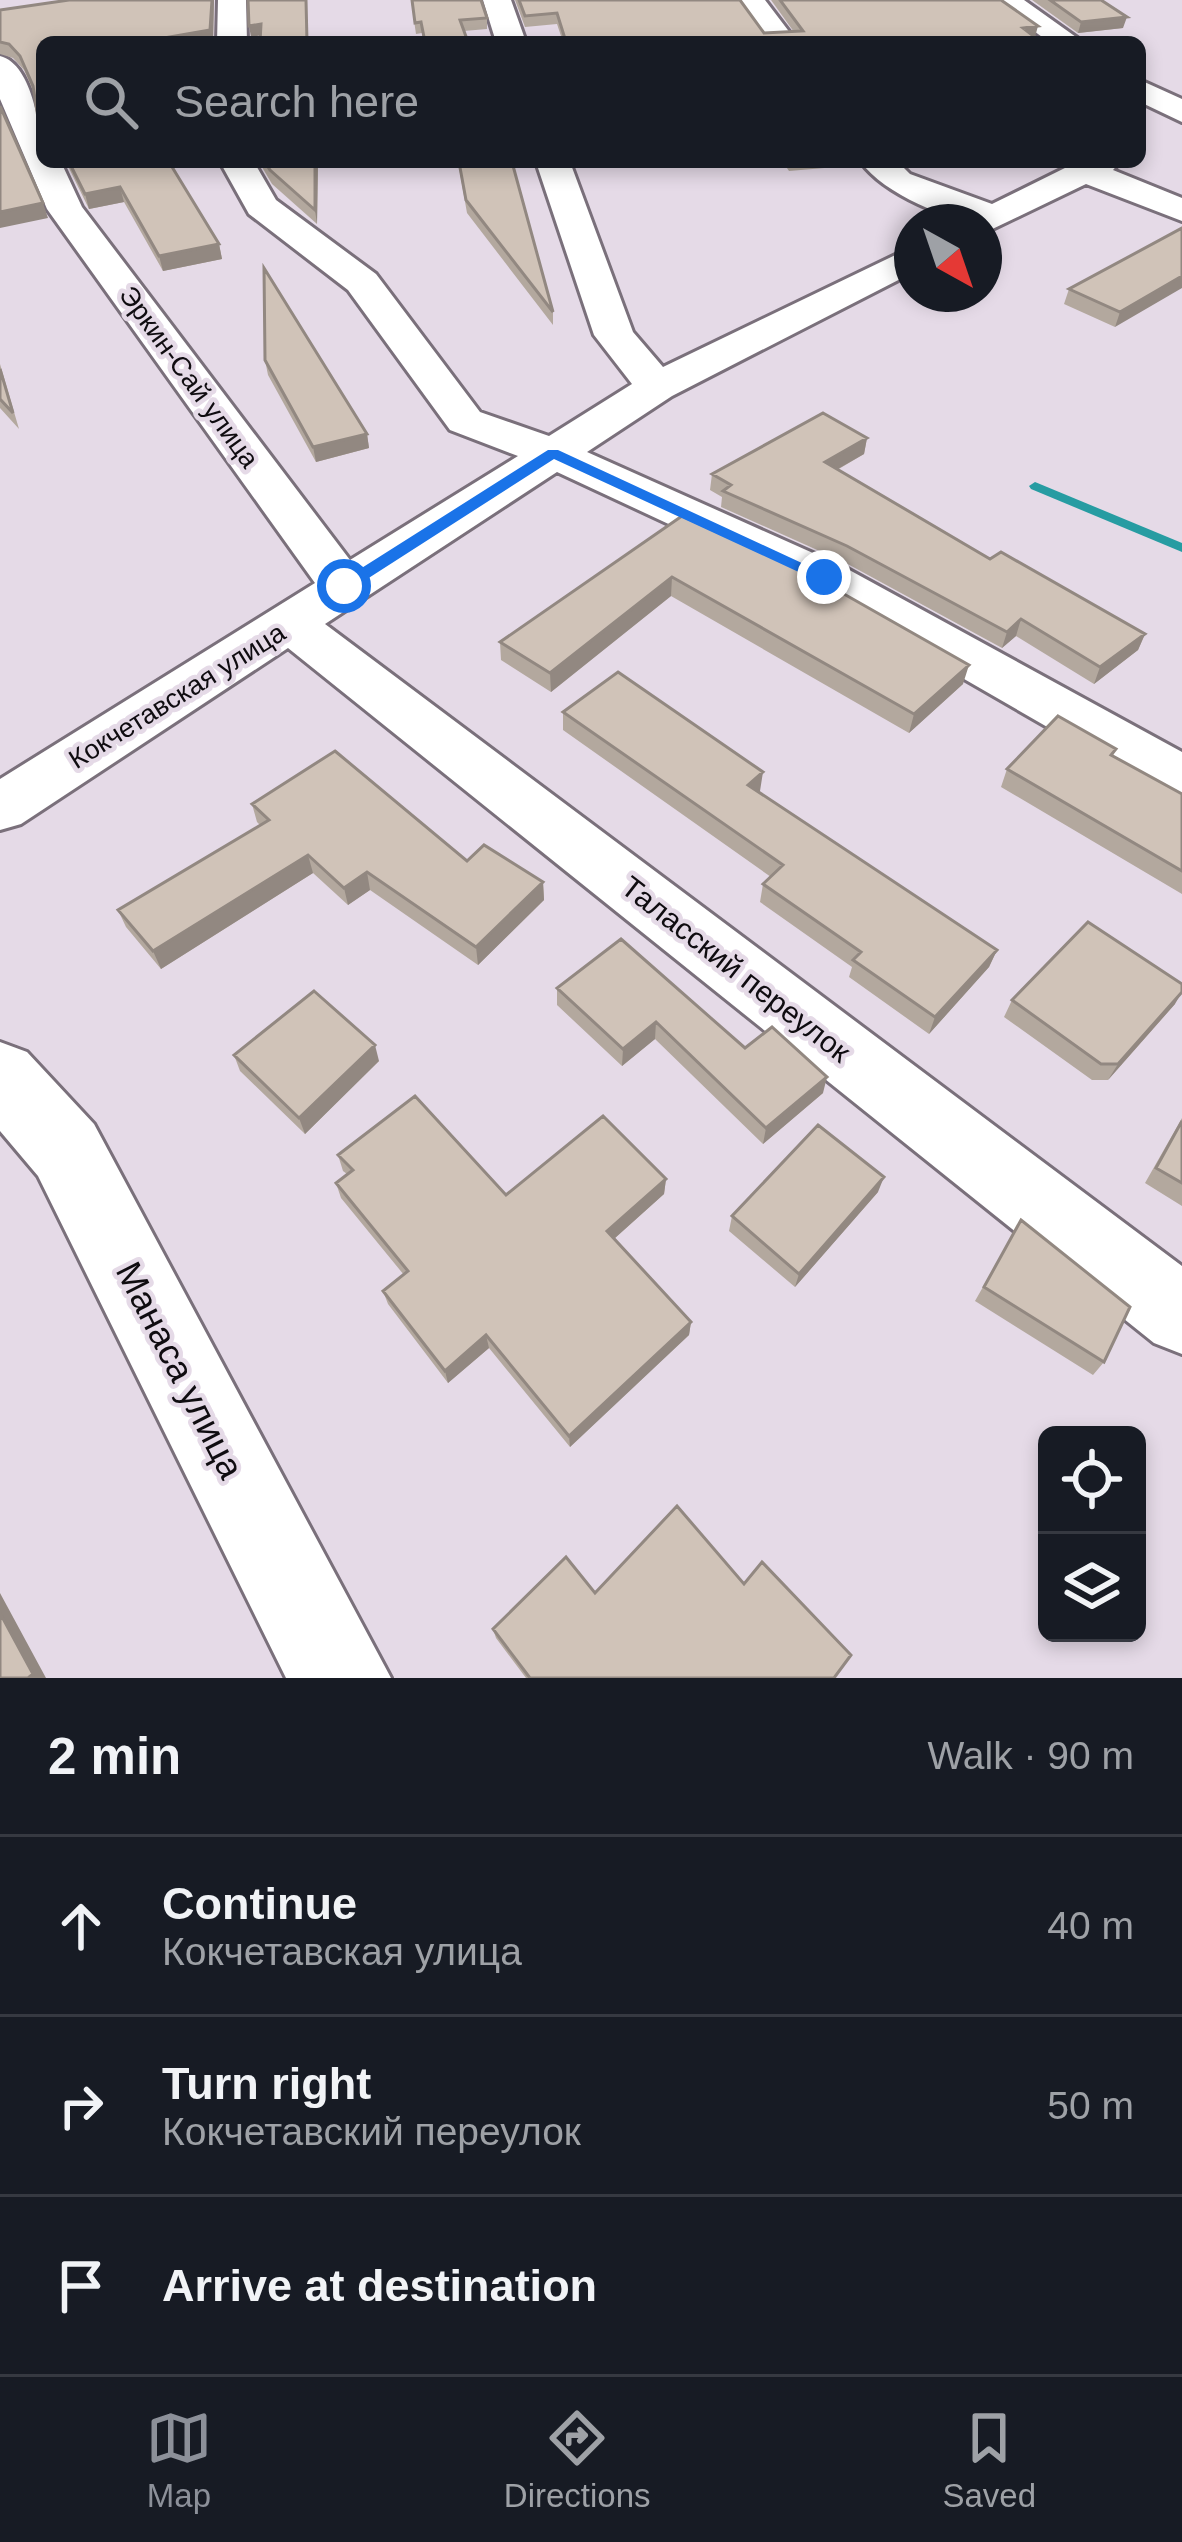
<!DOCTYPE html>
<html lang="en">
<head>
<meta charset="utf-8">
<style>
	:root { --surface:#171b24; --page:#20242c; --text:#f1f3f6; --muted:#9ea1a6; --line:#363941; --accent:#8c9099 }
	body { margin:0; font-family:Helvetica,sans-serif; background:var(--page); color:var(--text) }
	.controls { position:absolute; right:36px; bottom:36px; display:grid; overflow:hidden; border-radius:18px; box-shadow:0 6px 18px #0003 }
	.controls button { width:108px; height:108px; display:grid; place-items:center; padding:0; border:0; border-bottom:3px solid var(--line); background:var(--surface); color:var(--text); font:60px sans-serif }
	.compass { position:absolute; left:894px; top:204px; width:108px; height:108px; border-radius:50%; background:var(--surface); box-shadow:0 6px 18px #0003; rotate:140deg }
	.stop { position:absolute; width:36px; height:36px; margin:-27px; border:9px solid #1a73e8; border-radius:50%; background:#fff }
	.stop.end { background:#1a73e8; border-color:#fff; box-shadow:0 3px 12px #0008 }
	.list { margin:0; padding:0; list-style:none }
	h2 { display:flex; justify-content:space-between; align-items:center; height:156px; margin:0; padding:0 48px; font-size:51px }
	h2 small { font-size:39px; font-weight:400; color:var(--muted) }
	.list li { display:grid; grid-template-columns:78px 1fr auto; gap:36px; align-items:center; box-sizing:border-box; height:180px; padding:0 48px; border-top:3px solid var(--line) }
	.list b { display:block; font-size:45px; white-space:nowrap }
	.list p { margin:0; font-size:39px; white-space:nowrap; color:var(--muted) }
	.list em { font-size:39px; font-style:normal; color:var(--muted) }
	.icon { flex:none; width:66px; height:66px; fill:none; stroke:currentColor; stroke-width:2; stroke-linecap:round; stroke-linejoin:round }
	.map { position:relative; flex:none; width:1182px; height:1678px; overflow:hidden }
	.search { position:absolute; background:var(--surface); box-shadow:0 6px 18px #0003; left:36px; right:36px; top:36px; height:132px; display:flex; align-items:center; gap:30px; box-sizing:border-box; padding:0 42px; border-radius:18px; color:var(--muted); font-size:45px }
	.sheet { height:696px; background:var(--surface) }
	nav { display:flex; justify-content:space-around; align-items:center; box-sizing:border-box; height:168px; border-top:3px solid var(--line); background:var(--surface); font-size:33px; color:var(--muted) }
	nav a { display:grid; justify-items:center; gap:6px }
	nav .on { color:var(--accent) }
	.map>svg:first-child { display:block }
</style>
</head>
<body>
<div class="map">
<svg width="1182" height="1678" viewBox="0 0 1182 1678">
	<rect width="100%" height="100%" fill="#e5dae7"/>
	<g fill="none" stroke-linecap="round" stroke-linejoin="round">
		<path fill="#279ca2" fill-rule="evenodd" d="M1035,482L1182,543V552L1031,489L1029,486Z"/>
		<g stroke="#7a707b" stroke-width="6">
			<path id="street" d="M218,0H246L247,42H217Z
				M483,0H511L526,42H496Z
				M737,0H765L797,42H767Z
				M991,0H1024L1083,42H1049Z
				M0,56C33,64 42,134 42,162H61L82,207L350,560L518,456L450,430L348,290L249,214L220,162H254L276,200L376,274L480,412L549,436L632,384L594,335L536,162H570L633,332L663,367L912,247V273L672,396L587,452L842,566L1182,752V799L1162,793L806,588L557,472L325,624L1182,1266V1354L1154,1343L288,648L21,824L0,830V779L315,583L47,209L0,99Z
				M1140,80L1182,99V122L1140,102Z
				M861,162H898L910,174L992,204L1077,162H1120L1113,170L1182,198V221L1086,184L984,233V222C950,222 884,194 861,162Z"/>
		</g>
		<g stroke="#7a707b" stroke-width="6">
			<path id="secondary" d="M0,1042L27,1052L94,1124L391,1678H286L38,1176L0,1131Z"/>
		</g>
		<use href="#street" fill="#fff" fill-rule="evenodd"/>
		<use href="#secondary" fill="#fff" fill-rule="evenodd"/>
	</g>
	<path fill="#b3a89e" d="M214,0L213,42H42L34,93L24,70L13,58L0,54V10Z
		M411,0L487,18V29L464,31L468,42H424L422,33L416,34Z
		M515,0H740L764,33L794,32L771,0H1001L1040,42H563L557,24L525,27Z
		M1032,0H1101L1123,28L1078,33Z
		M66,162H169L219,244L222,259L163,271L124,202L89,209Z
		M259,162H318L317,224L272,184Z
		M458,162H512L553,312V325L467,213Z
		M783,162H848V166L789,171Z
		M1182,228L1115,327L1064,304L1069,289Z
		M265,360L367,434L369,448L316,462L268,375Z
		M0,364L19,429L0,408Z
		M867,438L864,454L837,470L990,559L1145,634L1138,650L1094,684L1016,636L1002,648L844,562L721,507L722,497L710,490L712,474Z
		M682,516L963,684L909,733L671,596L551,692L501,660L500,642Z
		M563,712L760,791L759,792L997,950L989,967L929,1034L849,977L852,967L760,902L763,884L771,877L563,730Z
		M1116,749L1113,756L1182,794V894L1001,787L1007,769Z
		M252,804L543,882L544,900L478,965L370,890L348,905L313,873L161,969L126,927L118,910L260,825L257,822Z
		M557,988L745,1048L823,1093L763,1144L655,1039L622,1066L557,1005Z
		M1012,1000L1175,1004L1108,1080H1092L1004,1017Z
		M234,1055L379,1061L305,1134L240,1071Z
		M1182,1118V1206L1145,1183Z
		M338,1155L506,1195L666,1179L664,1194L614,1239L691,1322L689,1335L570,1447L489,1348L448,1383L388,1304L383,1291L404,1275L341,1198L336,1183L347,1174L343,1171Z
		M878,1192L795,1287L729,1231L732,1216Z
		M1021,1220L1104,1362L1093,1375L975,1301Z
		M744,1584L834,1678H526L496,1638L493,1629L595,1593Z"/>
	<path fill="#928881" d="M212,0H214L213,42H141Z
		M1127,17L1123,28L1078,33L1081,22Z
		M261,24L263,35L251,37L249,26Z
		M1038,26L1035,37L1023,28Z
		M315,162H318L317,224L315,210Z
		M120,187L124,202L89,209L85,194Z
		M43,203L48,218L0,228V212Z
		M219,244L222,259L163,271L159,256Z
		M1182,276V288L1115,327L1120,312Z
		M367,434L369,448L316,462L313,447Z
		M867,438L864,454L822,478L825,462Z
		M672,577L671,596L551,692L550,673Z
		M1021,619L1016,636L1002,648L1007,632Z
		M1145,634L1138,650L1094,684L1100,667Z
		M969,665L963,684L909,733L914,714Z
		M763,772L760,791L746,803L748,785Z
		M308,855L313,873L161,969L153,951Z
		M367,872L370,890L348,905L344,888Z
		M543,882L544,900L478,965L476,947Z
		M997,950L989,967L929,1034L935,1017Z
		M1182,992L1175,1004L1108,1080L1118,1064Z
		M656,1022L655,1039L622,1066L623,1049Z
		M375,1045L379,1061L305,1134L299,1118Z
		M827,1077L823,1093L763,1144L766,1128Z
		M884,1177L878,1192L795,1287L799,1274Z
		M666,1179L664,1194L606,1246L607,1231Z
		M691,1322L689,1335L570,1447L569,1436Z
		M486,1335L489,1348L448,1383L445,1371Z
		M0,1593L46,1678H28L0,1613Z"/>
	<path fill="#d0c3b8" stroke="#928881" stroke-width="3" d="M69,0H212L210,30L141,42H42V143L33,86L20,56L9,44L0,42V10Z
		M248,0H306L307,42H260L261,24L249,26Z
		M412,0H481L487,18L460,20L468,42H425L421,22L415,23Z
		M519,0H740L764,33L803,31L780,0H1001L1038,26L1023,28L1040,41L566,42L557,13L525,16Z
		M1050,0H1101L1127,17L1081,22Z
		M0,106L43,203L0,212Z
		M69,162H169L219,244L159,256L120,187L85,194Z
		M265,162H315V210L270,170Z
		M459,162H512L553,312L466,200Z
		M1182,228V276L1120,312L1069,289Z
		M264,268L367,434L313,447L265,360Z
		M0,369L13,413L0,399Z
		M823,413L867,438L825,462L990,559L1001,552L1145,634L1100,667L1021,619L1007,632L847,546L723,491L731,485L712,474Z
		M682,516L807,573L969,665L914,714L672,577L550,673L500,642Z
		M618,672L763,772L748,785L997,950L935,1017L853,960L861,952L763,884L783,865L563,712Z
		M1058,716L1116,749L1111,755L1182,794V871L1007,769Z
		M335,751L467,861L484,845L543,882L476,947L367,872L344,888L308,855L153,951L118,910L269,820L252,804Z
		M1088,922L1182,984V992L1118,1064H1101L1012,1000Z
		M621,939L745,1048L772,1027L827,1077L766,1128L656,1022L623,1049L557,988Z
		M314,991L375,1045L299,1118L234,1055Z
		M415,1096L506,1195L603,1116L666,1179L607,1231L691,1322L569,1436L486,1335L445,1371L383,1291L408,1271L336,1183L353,1170L338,1155Z
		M1182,1121V1183L1156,1168Z
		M818,1125L884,1177L799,1274L732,1216Z
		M1021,1220L1130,1307L1104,1362L984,1287Z
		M677,1506L744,1584L762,1562L851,1655L834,1678H530L493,1629L566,1557L595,1593Z
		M0,1613L33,1674L28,1678H0Z"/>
	<path fill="#1a73e8" d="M548,450H558L832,577L818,581L554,459L350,590H338V583Z"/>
	<g text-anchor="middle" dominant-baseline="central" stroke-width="9" stroke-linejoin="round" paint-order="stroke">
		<g font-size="27" fill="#0f0c10" stroke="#e5dae7">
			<text transform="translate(189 377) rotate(54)">Эркин-Сай улица</text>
			<text transform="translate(177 696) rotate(-32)">Кокчетавская улица</text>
		</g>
		<g font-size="30" fill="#0f0c10" stroke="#e5dae7">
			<text transform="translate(736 969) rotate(38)">Таласский переулок</text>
		</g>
		<g font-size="36" fill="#0f0c10" stroke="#e5dae7">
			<text transform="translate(180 1370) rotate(63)">Манаса улица</text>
		</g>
	</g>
</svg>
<div class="controls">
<button><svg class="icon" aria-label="locate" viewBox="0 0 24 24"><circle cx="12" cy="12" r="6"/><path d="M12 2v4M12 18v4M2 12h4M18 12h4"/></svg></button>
<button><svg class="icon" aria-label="layers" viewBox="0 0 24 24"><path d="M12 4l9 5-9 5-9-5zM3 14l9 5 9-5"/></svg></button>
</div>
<svg class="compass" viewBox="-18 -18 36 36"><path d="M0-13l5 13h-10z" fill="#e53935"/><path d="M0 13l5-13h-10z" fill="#9ea1a6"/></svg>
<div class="stop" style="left:344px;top:586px"></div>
<div class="stop end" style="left:824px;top:577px"></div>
<div class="search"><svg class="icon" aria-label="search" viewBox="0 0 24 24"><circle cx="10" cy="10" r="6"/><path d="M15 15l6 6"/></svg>Search here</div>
</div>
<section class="sheet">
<h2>2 min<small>Walk · 90 m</small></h2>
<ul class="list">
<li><svg class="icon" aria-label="ahead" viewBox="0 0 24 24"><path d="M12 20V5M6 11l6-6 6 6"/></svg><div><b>Continue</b><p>Кокчетавская улица</p></div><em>40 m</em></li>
<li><svg class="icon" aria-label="right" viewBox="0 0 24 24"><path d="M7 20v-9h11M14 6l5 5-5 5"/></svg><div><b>Turn right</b><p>Кокчетавский переулок</p></div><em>50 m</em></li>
<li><svg class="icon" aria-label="arrive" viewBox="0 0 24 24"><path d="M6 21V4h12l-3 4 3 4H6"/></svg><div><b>Arrive at destination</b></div></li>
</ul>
</section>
<nav>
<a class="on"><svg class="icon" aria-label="map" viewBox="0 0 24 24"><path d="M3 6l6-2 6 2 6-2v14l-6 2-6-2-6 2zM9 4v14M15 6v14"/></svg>Map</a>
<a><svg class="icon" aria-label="directions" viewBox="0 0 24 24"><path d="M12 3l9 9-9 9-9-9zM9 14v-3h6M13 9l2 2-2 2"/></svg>Directions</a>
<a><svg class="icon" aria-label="saved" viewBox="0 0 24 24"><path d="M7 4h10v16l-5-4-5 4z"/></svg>Saved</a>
</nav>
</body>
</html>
